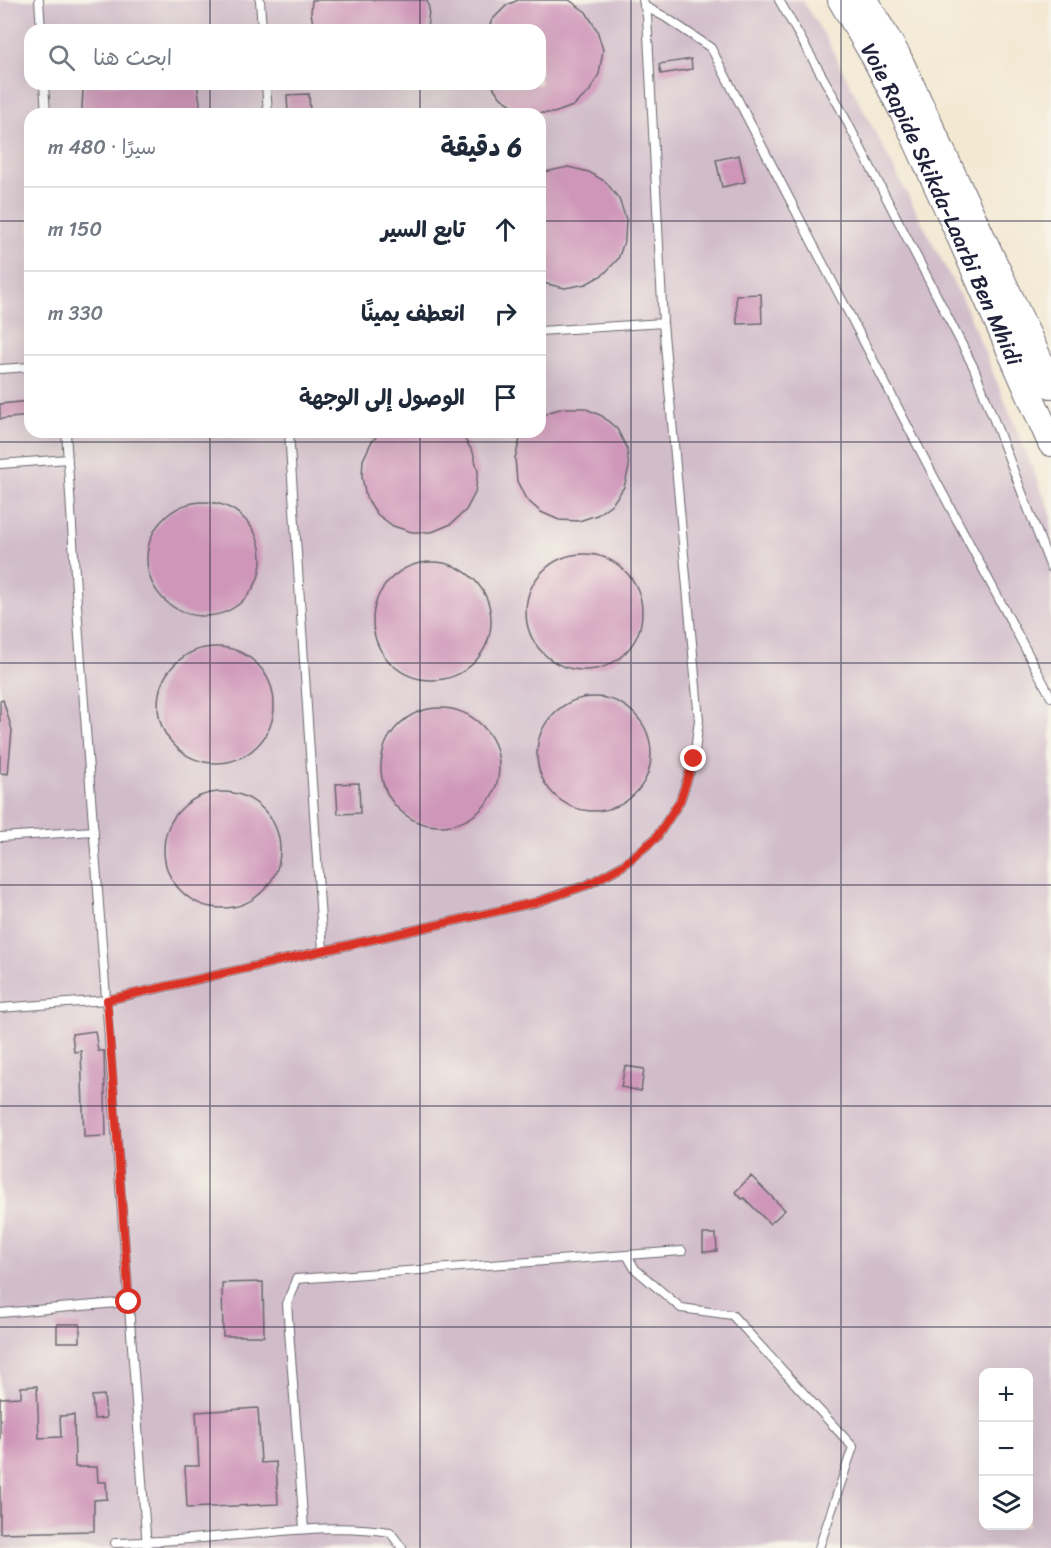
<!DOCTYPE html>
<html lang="ar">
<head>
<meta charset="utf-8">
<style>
	:root { --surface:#fff; --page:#f2f2f3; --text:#1f2937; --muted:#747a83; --line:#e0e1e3 }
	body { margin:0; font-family:Sriracha,"Playpen Sans Arabic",sans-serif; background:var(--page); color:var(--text); direction:rtl }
	.controls { position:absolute; right:18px; bottom:18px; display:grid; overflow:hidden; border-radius:12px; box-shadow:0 6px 24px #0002 }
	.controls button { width:54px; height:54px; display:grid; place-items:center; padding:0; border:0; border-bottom:2px solid var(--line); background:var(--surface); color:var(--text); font:30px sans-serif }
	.stop { position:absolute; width:18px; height:18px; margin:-14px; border:4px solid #d93025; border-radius:50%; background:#fff }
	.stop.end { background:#d93025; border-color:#fff; box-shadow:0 2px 6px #0008 }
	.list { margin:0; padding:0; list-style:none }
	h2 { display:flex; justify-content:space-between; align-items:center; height:78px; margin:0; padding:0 24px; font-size:26px }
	h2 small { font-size:20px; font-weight:400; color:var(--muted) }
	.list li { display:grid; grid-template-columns:39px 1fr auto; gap:18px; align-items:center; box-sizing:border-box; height:84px; padding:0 24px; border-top:2px solid var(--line) }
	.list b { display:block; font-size:22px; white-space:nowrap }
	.list em { font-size:20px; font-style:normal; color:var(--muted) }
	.icon { flex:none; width:33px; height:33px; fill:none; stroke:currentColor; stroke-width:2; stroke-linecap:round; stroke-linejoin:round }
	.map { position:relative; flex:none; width:1051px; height:1548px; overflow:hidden; direction:ltr }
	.search { position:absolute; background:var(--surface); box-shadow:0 6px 24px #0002; left:24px; top:24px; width:522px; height:66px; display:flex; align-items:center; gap:15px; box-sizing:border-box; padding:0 21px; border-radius:18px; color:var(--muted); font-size:22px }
	.panel { position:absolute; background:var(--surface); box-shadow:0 6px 24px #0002; left:24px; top:108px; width:522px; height:330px; border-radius:18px; direction:rtl }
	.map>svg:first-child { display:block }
</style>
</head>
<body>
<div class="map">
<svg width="1051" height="1548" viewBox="0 0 1051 1548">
	<rect width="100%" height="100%" fill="#f7f3e8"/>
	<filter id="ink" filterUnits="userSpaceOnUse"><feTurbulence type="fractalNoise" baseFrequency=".0167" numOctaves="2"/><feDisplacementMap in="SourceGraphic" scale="12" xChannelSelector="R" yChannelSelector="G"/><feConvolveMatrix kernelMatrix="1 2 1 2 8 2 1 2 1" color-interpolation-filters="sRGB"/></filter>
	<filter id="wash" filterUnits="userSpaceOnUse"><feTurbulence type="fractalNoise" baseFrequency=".008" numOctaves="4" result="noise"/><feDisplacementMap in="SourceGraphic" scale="24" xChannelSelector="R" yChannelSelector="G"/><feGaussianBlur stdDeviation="1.35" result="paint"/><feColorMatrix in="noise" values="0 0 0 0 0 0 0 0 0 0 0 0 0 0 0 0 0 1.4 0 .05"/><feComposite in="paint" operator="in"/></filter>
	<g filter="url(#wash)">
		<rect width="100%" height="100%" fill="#f3e8d2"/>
		<path fill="#d1bdca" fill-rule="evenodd" d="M0,0H802L825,36L965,305L1051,513V1548H0ZM30,30H540V84H30ZM30,114H540V432H30ZM984,1372H1028V1526H984Z"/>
		<g id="blocks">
			<path fill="#cf96b9" d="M312,0H427L429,9L427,30H314L311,13Z
				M518,0H569L586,12L597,30L603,50L599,74L589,92L573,106L554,113H533L518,109L501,98L491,84H540V30H488L492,20L507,5Z
				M691,59L692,69L661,74L659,64Z
				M86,84H197L200,102L199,114H83L82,108L83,90Z
				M309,94L310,114H288L287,95Z
				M739,155L745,182L722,187L716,160Z
				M568,167L589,172L606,182L619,199L626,219L625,239L618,259L604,274L586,284L565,288L547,284L540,281V173Z
				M761,294L762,323L737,324L736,295Z
				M30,401V416L0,419V404Z
				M564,408H584L602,416L617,429L627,448L629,468L624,487L613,503L597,515L579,521L559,520L541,512L526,499L517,481L515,458L520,439L525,432H540V418L549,412Z
				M381,432H459L462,435L473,452L478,471L475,493L466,510L451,524L432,532H412L393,526L377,514L366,497L362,477L363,460L372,441Z
				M147 559a57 57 0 1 1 114 0a57 57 0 1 1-114 0Z
				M526 612a58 58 0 1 1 116 0a58 58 0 1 1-116 0Z
				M373 621a59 59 0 1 1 118 0a59 59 0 1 1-118 0Z
				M158 705a58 58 0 1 1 116 0a58 58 0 1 1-116 0Z
				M537 754a57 57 0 1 1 114 0a57 57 0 1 1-114 0Z
				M3,700L12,730L8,774L0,773V701Z
				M381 767a59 59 0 1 1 118 0a59 59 0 1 1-118 0Z
				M359,783L360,813L338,814L336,784Z
				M164 850a58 58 0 1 1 116 0a58 58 0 1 1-116 0Z
				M95,1031L98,1051H104L106,1136L84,1137L81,1051L74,1052L72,1034Z
				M625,1066L644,1069L641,1091L621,1087Z
				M751,1176L785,1210L770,1224L744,1198L742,1199L735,1192Z
				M703,1234H716L717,1251L703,1252Z
				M263,1282L264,1336H223L222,1283Z
				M57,1324H80V1342H57Z
				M37,1386L39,1438L61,1437L60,1416L74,1415L75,1467H97L98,1482H106L107,1499L94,1500V1531L0,1533V1398L21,1397V1387Z
				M104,1395L106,1418L94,1419L92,1396Z
				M258,1408L261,1463L276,1462L278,1504L187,1508L185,1466H199L196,1412Z"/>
		</g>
	</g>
	<g filter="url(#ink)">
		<use href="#blocks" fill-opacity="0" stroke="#6b6770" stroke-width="1.5"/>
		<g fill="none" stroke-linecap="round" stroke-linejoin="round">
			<g stroke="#6b6770" stroke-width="10">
				<path id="service" d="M39,0L41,30
					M260,0L262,30
					M779,0L838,104L974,368L1051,568
					M644,6L665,17L711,48L933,475L1051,697
					M44,84L46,114
					M266,84L268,114
					M540,331L663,323
					M0,369L30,367
					M66,432L79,636L147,1548
					M289,432L323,951
					M0,464L68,459
					M0,837L94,831
					M0,1008L107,1000L537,902L587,885L622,866L656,838L680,801L694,759L699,720L663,323L647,16L643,0
					M627,1255L635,1269L681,1308L732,1315L853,1447L819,1548
					M0,1313L129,1302
					M304,1529L287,1304L296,1279L682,1251
					M115,1543C164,1542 213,1537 262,1533C305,1529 348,1525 390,1532L402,1548"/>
			</g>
			<g stroke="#6b6770" stroke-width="28">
				<g id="trunk">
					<path id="s1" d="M841,0L875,58L905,116L949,212L1051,443"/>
					<path d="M864,0L897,55L1051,385"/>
				</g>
			</g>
			<use href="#service" stroke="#fff" stroke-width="8"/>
			<use href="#trunk" stroke="#fff" stroke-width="26"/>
		</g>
	</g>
	<g fill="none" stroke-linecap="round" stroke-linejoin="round" filter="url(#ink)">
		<path stroke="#d93025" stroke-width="8" d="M129,1302L107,1000L537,902L587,885L622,866L656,838L680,801L694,759"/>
	</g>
	<path fill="none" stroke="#22223b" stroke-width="1.5" stroke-opacity="0.55" d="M210,0V30M420,0V30M631,0V1548M841,0V1548M210,84V114M420,84V114M0,221H30M540,221H1051M210,432V1548M420,432V1548M0,442H1051M0,663H1051M0,885H1051M0,1106H1051M0,1327H1051"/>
	<g text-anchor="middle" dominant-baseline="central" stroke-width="5" stroke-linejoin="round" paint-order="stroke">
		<g font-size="22" fill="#22223b" stroke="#f7f3e8">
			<text stroke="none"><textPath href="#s1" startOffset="228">Voie Rapide Skikda-Laarbi Ben Mhidi</textPath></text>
		</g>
	</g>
</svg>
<div class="controls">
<button>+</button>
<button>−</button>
<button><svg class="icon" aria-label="layers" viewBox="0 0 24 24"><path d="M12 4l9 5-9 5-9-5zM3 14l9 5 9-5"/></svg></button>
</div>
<div class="stop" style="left:129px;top:1302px"></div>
<div class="stop end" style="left:694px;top:759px"></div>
<div class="search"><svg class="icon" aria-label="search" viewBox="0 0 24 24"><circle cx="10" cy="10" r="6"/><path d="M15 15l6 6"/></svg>ابحث هنا</div>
<section class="panel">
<h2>6 دقيقة<small>سيرًا · 480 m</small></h2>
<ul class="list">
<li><svg class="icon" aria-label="ahead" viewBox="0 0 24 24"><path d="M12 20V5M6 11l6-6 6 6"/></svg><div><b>تابع السير</b></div><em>150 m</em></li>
<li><svg class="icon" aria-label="right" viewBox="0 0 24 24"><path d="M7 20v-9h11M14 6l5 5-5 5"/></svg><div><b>انعطف يمينًا</b></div><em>330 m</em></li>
<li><svg class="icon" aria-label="arrive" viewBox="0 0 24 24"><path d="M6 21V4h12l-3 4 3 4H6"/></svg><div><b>الوصول إلى الوجهة</b></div></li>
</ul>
</section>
</div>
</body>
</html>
